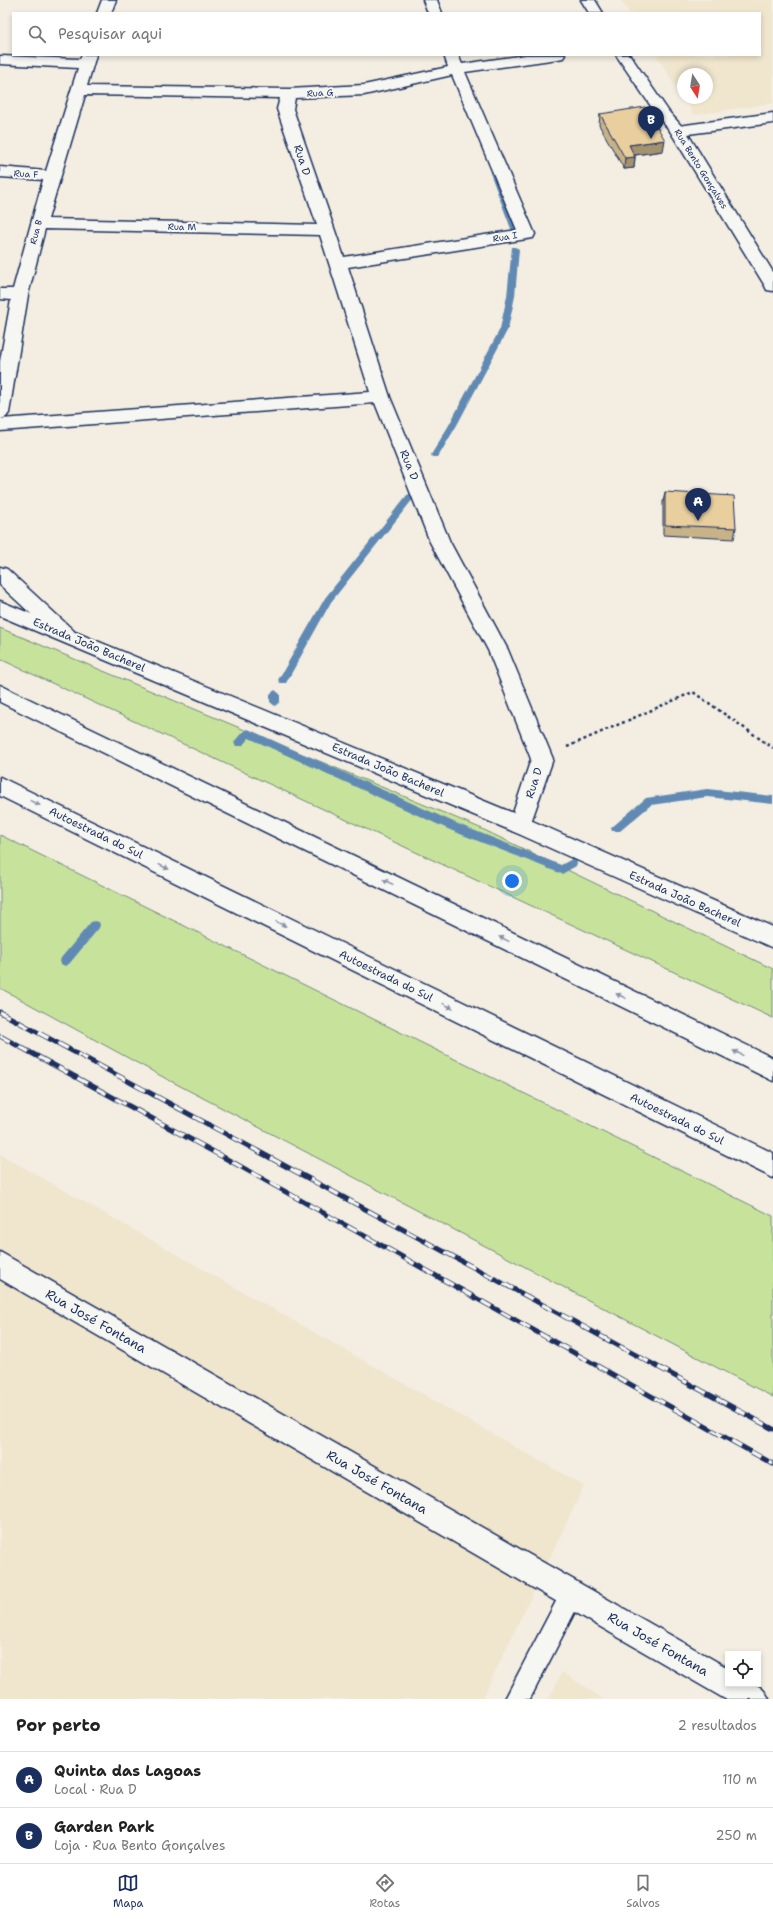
<!DOCTYPE html>
<html lang="pt">
<head>
<meta charset="utf-8">
<style>
	:root { --surface:#fff; --page:#f6f6f6; --text:#222; --muted:#767676; --line:#e0e0e0; --accent:#1b2f5e }
	body { margin:0; font-family:"Shantell Sans",sans-serif; background:var(--page); color:var(--text) }
	.controls { position:absolute; right:12px; bottom:12px; display:grid; overflow:hidden; border-radius:0px; box-shadow:0 2px 6px #0003 }
	.controls button { width:36px; height:36px; display:grid; place-items:center; padding:0; border:0; border-bottom:1px solid var(--line); background:var(--surface); color:var(--text); font:20px sans-serif }
	.compass { position:absolute; left:677px; top:68px; width:36px; height:36px; border-radius:50%; background:var(--surface); box-shadow:0 2px 6px #0003; rotate:168deg }
	.you { position:absolute; left:512px; top:881px; width:14px; height:14px; margin:-10px; border:3px solid #fff; border-radius:50%; background:#1a73e8; box-shadow:0 0 0 6px #1a73e833 }
	.badge { display:grid; place-items:center; width:26px; height:26px; border-radius:50%; background:var(--accent); color:#fff; font-size:13px; font-weight:700 }
	.pin { position:absolute; translate:-50% -33px; filter:drop-shadow(0 1px 2px #0008) }
	.pin::after { content:''; position:absolute; top:21px; width:14px; height:12px; background:inherit; clip-path:polygon(0 0,100% 0,50% 100%) }
	.list { margin:0; padding:0; list-style:none }
	h2 { display:flex; justify-content:space-between; align-items:center; height:52px; margin:0; padding:0 16px; font-size:17px }
	h2 small { font-size:13px; font-weight:400; color:var(--muted) }
	.list li { display:grid; grid-template-columns:26px 1fr auto; gap:12px; align-items:center; box-sizing:border-box; height:56px; padding:0 16px; border-top:1px solid var(--line) }
	.list b { display:block; font-size:15px; white-space:nowrap }
	.list p { margin:0; font-size:13px; white-space:nowrap; color:var(--muted) }
	.list em { font-size:13px; font-style:normal; color:var(--muted) }
	.icon { flex:none; width:22px; height:22px; fill:none; stroke:currentColor; stroke-width:2; stroke-linecap:round; stroke-linejoin:round }
	.map { position:relative; flex:none; width:773px; height:1699px; overflow:hidden }
	.search { position:absolute; background:var(--surface); box-shadow:0 2px 6px #0003; left:12px; right:12px; top:12px; height:44px; display:flex; align-items:center; gap:10px; box-sizing:border-box; padding:0 14px; border-radius:0px; color:var(--muted); font-size:15px }
	.sheet { height:164px; background:var(--surface) }
	nav { display:flex; justify-content:space-around; align-items:center; box-sizing:border-box; height:56px; border-top:1px solid var(--line); background:var(--surface); font-size:11px; color:var(--muted) }
	nav a { display:grid; justify-items:center; gap:2px }
	nav .on { color:var(--accent) }
	.map>svg:first-child { display:block }
</style>
</head>
<body>
<div class="map">
<svg width="773" height="1699" viewBox="0 0 773 1699">
	<rect width="100%" height="100%" fill="#f3eee1"/>
	<filter id="ink" filterUnits="userSpaceOnUse"><feTurbulence type="fractalNoise" baseFrequency=".025" numOctaves="2"/><feDisplacementMap in="SourceGraphic" scale="8" xChannelSelector="R" yChannelSelector="G"/><feConvolveMatrix kernelMatrix="1 2 1 2 8 2 1 2 1" color-interpolation-filters="sRGB"/></filter>
	<g filter="url(#ink)">
		<path fill="#f0e5cd" d="M621,0H773V103L694,115L684,98H707V74H683V97L656,55H760V13H629Z
			M0,1154L584,1486L482,1699H0Z
			M562,1672L603,1699H549Z"/>
		<path fill="#c7e39b" stroke="#71897c" d="M0,628L480,828L773,969V1018L0,659Z
			M0,835L773,1216V1397L163,1077L0,988Z"/>
		<g fill="none" stroke-linecap="round" stroke-linejoin="round">
			<path fill="#618ab4" fill-rule="evenodd" d="M491,171L498,173L521,234L520,236H514L513,234L490,173Z
				M512,247H515L519,249L515,296L508,329L457,425L438,457H432L431,455L449,425L500,329L507,296Z
				M410,494L413,495V499L331,602L286,683H280L278,680L325,598L407,495Z
				M275,690L280,694V702L275,706L270,702V694Z
				M248,729L458,824L561,865L572,859L576,860L577,863L576,866L562,874L450,830L249,738L242,746H236L234,743C237,738 242,731 248,729Z
				M707,789L773,796V804L707,797L651,805L620,831H612L611,828L646,798Z
				M95,921L99,922L100,925L99,928L69,964L65,966L61,964L60,961L61,958L91,922Z"/>
			<g stroke="#1b2f5e" stroke-width="3">
				<path id="service" d="M572,1582L580,1586L584,1594L530,1699H505L564,1586Z"/>
			</g>
			<g stroke="#1b2f5e" stroke-width="3">
				<path id="minor" d="M102,0H116L111,13H97Z
					M423,0H437L442,13H428Z
					M581,0H595L603,13H589Z
					M82,55H96L87,86L289,89L364,85L448,67L444,55H458L462,64L526,55H565L563,58L558,59L465,72L535,234L533,238L348,267L390,397L450,542L508,650L553,759L528,831L520,834L512,831L509,825L531,759L488,650L430,542L375,403L0,431V361L11,300L0,299V289H13L43,180L0,177V167L46,171L78,68L0,64V56L80,59ZM452,75L517,230L344,257L293,109L295,98L364,95ZM85,95L280,98L277,109L317,225L48,219ZM45,229L320,235L370,392L1,419L6,417L9,413L28,295Z
					M616,55H630L669,112L686,131L683,134L678,136L673,134L659,118Z
					M0,567L7,569L73,630L76,635L73,640L66,643L59,640L0,585Z
					M0,1252L728,1668V1684C747,1684 760,1679 769,1699H725L0,1279Z"/>
			</g>
			<g stroke="#1b2f5e" stroke-width="3">
				<path id="tertiary" d="M773,113V123L688,134L773,272V291L767,290L765,286L670,131L673,128L678,126Z
					M0,601L528,819L773,927V948L512,831L0,616Z"/>
			</g>
			<g stroke="#1b2f5e" stroke-width="3">
				<path id="motorway" d="M0,685L773,1058V1081L0,702Z
					M0,777L773,1153V1178L0,796Z"/>
			</g>
			<path stroke="#1b2f5e" stroke-width="2.5" stroke-dasharray="3 3" stroke-linecap="butt" d="M567,747L693,692L773,748"/>
			<use href="#service" fill="#f6f6f2" fill-rule="evenodd"/>
			<use href="#minor" fill="#f6f6f2" fill-rule="evenodd"/>
			<use href="#tertiary" fill="#f6f6f2" fill-rule="evenodd"/>
			<use href="#motorway" fill="#f6f6f2" fill-rule="evenodd"/>
			<g stroke="#1b2f5e" stroke-width="5">
				<path id="rail" d="M0,1012L773,1429
					M0,1036L236,1164L773,1464"/>
			</g>
			<use href="#rail" stroke="#f6f6f2" stroke-width="3.5" stroke-dasharray="11" stroke-linecap="butt"/>
		</g>
		<path fill="#c8b288" stroke="#1b2f5e" d="M600,114L663,151L635,155V157L634,168L624,169L599,125Z
			M665,492L736,528L734,539L663,535V502Z"/>
		<path fill="#a3916f" stroke="#1b2f5e" d="M665,140L663,151L628,156L629,145Z
			M635,157L634,168L624,169L625,158Z"/>
		<path fill="#e9cf9e" stroke="#1b2f5e" d="M645,107L665,140L629,145L635,157L625,158L600,114Z
			M665,492L734,496L736,528L665,525Z"/>
		<defs><path id="oneway-solid" d="M-6-.8H1V-3.2L6.5 0L1 3.2V.8H-6Z"/></defs>
		<g fill="#8892a8">
			<use href="#oneway-solid" transform="translate(35 803) rotate(26)"/>
			<use href="#oneway-solid" transform="translate(164 867) rotate(26)"/>
			<use href="#oneway-solid" transform="translate(388 882) rotate(-154)"/>
			<use href="#oneway-solid" transform="translate(281 924) rotate(26)"/>
			<use href="#oneway-solid" transform="translate(504 939) rotate(-154)"/>
			<use href="#oneway-solid" transform="translate(621 996) rotate(-154)"/>
			<use href="#oneway-solid" transform="translate(448 1006) rotate(26)"/>
			<use href="#oneway-solid" transform="translate(738 1053) rotate(-154)"/>
		</g>
	</g>
	<g text-anchor="middle" dominant-baseline="central" stroke-width="4" stroke-linejoin="round" paint-order="stroke">
		<g font-size="9" fill="#1b2f5e" stroke="#f6f6f2">
			<text transform="translate(320 93) rotate(-3)">Rua G</text>
			<text transform="translate(701 169) rotate(58)">Rua Bento Gonçalves</text>
			<text transform="translate(26 174) rotate(4)">Rua F</text>
			<text transform="translate(182 227) rotate(1)">Rua M</text>
			<text transform="translate(36 232) rotate(-75)">Rua B</text>
			<text transform="translate(505 237) rotate(-9)">Rua I</text>
		</g>
		<g font-size="11" fill="#1b2f5e" stroke="#f6f6f2">
			<text transform="translate(302 160) rotate(72)">Rua D</text>
			<text transform="translate(409 465) rotate(68)">Rua D</text>
			<text transform="translate(89 645) rotate(23)">Estrada João Bacherel</text>
			<text transform="translate(388 770) rotate(23)">Estrada João Bacherel</text>
			<text transform="translate(534 783) rotate(-72)">Rua D</text>
			<text transform="translate(96 833) rotate(26)">Autoestrada do Sul</text>
			<text transform="translate(685 899) rotate(24)">Estrada João Bacherel</text>
			<text transform="translate(386 976) rotate(26)">Autoestrada do Sul</text>
			<text transform="translate(677 1119) rotate(26)">Autoestrada do Sul</text>
		</g>
		<g font-size="13" fill="#1b2f5e" stroke="#f6f6f2">
			<text transform="translate(96 1321) rotate(30)">Rua José Fontana</text>
			<text transform="translate(377 1482) rotate(30)">Rua José Fontana</text>
			<text transform="translate(658 1644) rotate(30)">Rua José Fontana</text>
		</g>
	</g>
</svg>
<div class="controls">
<button><svg class="icon" aria-label="locate" viewBox="0 0 24 24"><circle cx="12" cy="12" r="6"/><path d="M12 2v4M12 18v4M2 12h4M18 12h4"/></svg></button>
</div>
<svg class="compass" viewBox="-18 -18 36 36"><path d="M0-13l5 13h-10z" fill="#e53935"/><path d="M0 13l5-13h-10z" fill="#767676"/></svg>
<div class="you"></div>
<div class="pin badge" style="left:698px;top:521px">A</div>
<div class="pin badge" style="left:651px;top:139px">B</div>
<div class="search"><svg class="icon" aria-label="search" viewBox="0 0 24 24"><circle cx="10" cy="10" r="6"/><path d="M15 15l6 6"/></svg>Pesquisar aqui</div>
</div>
<section class="sheet">
<h2>Por perto<small>2 resultados</small></h2>
<ul class="list">
<li><span class="badge">A</span><div><b>Quinta das Lagoas</b><p>Local · Rua D</p></div><em>110 m</em></li>
<li><span class="badge">B</span><div><b>Garden Park</b><p>Loja · Rua Bento Gonçalves</p></div><em>250 m</em></li>
</ul>
</section>
<nav>
<a class="on"><svg class="icon" aria-label="map" viewBox="0 0 24 24"><path d="M3 6l6-2 6 2 6-2v14l-6 2-6-2-6 2zM9 4v14M15 6v14"/></svg>Mapa</a>
<a><svg class="icon" aria-label="directions" viewBox="0 0 24 24"><path d="M12 3l9 9-9 9-9-9zM9 14v-3h6M13 9l2 2-2 2"/></svg>Rotas</a>
<a><svg class="icon" aria-label="saved" viewBox="0 0 24 24"><path d="M7 4h10v16l-5-4-5 4z"/></svg>Salvos</a>
</nav>
</body>
</html>
